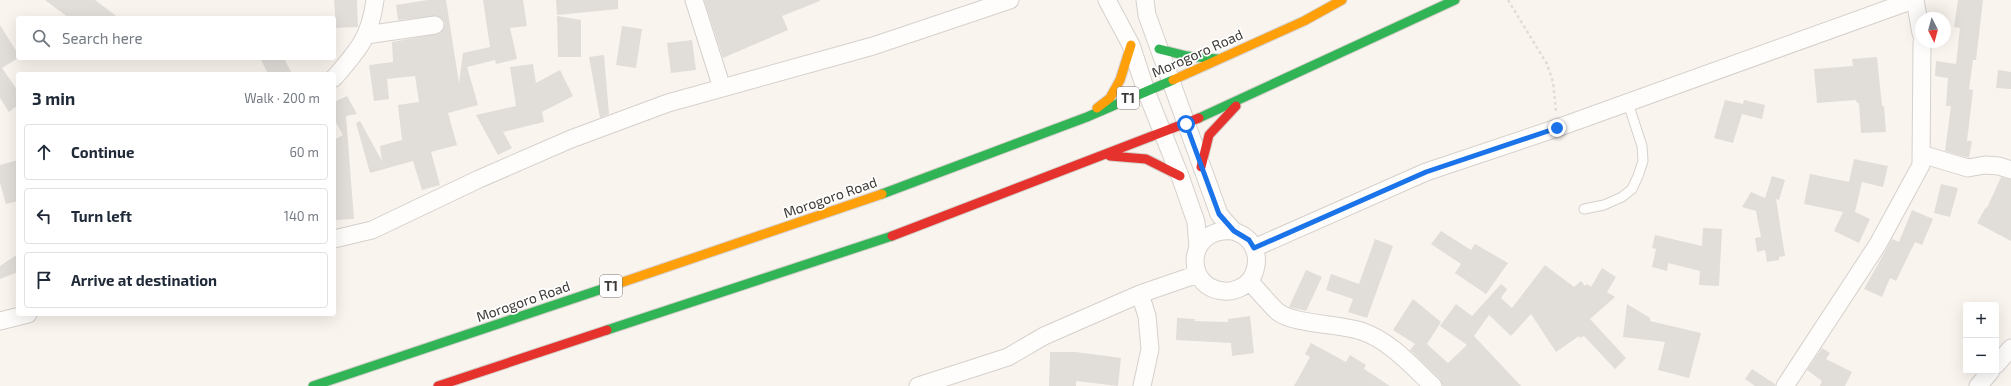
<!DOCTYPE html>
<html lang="en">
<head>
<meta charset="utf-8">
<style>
	:root { --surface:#fff; --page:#f2f2f3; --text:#1f2937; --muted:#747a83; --line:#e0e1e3 }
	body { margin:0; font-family:"Exo 2",sans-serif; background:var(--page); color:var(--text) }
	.controls { position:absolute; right:12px; bottom:12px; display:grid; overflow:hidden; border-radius:4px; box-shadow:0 4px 16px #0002 }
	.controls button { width:36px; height:36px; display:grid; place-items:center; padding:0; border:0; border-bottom:1px solid var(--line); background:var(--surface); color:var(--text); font:20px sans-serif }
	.compass { position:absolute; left:1915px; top:12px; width:36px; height:36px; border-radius:50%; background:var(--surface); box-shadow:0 4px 16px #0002; rotate:174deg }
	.stop { position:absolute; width:12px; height:12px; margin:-9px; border:3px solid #1a73e8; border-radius:50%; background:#fff }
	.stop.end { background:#1a73e8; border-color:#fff; box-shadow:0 1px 4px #0008 }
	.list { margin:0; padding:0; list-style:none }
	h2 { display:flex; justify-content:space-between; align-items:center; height:52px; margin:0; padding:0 16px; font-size:17px }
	h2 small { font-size:13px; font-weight:400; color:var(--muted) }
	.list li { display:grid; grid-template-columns:26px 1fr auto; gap:12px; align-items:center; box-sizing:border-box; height:56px; margin:0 8px 8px; padding:0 8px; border:1px solid var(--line); border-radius:4px }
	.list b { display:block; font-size:15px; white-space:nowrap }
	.list em { font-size:13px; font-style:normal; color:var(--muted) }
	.icon { flex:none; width:22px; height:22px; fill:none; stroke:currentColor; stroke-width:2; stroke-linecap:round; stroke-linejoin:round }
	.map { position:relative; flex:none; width:2011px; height:386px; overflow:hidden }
	.search { position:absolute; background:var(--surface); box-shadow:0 4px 16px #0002; left:16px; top:16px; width:320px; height:44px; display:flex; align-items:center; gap:10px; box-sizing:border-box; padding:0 14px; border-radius:4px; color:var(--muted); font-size:15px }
	.panel { position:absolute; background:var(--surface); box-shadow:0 4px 16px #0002; left:16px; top:72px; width:320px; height:244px; border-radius:4px }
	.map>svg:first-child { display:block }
</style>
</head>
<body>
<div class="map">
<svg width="2011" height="386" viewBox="0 0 2011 386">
	<rect width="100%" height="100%" fill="#faf4ee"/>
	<path fill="#e1ddd9" d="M45,0H95L119,18H69Z
		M334,0H357L358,27L336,28Z
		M428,0H446L459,83L463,53L490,47L483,0H523L527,26L510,28L517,59L496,64L495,60L467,67L478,105L448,113L457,145L431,152L440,185L422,190L413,161L370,173L356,123L360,121L382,161L380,146L402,140L398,105L419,102L415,76L387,79L389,99L374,101L369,65L393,62L392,42L441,33L445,23L438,16L398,20L396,5Z
		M556,0H618V9L557,15Z
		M704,0H820V1L782,16L788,30L723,58Z
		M1958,0H1983L1976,60H1973L1969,89L1973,90L1967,141H1972L1969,158L1945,151L1951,106H1946L1948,78L1935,76L1936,61L1956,64L1960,28L1954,27Z
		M557,16L581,20V57H558Z
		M0,25L18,54V58L2,68L18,91V105L9,112L0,98Z
		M622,26L642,29L636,68L616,65Z
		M692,40L696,70L671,73L667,43Z
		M604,55L609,114L600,118L589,57Z
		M1877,57L1882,106H1884L1886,132L1861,133L1859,103H1857L1856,100L1817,103L1814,69L1853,66L1852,59Z
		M260,58H284L292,74H268Z
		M533,64L536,83L560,70L573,96L542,112L544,122L503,132L512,148L498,155L476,115L516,106L510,67Z
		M1998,70L2011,72V89L1996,88Z
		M347,96L357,114L346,116L354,219L334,220V140L343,135L334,119V102Z
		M1725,100L1743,104L1744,100L1765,105L1762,119L1742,114L1733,143L1714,138Z
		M1854,159L1888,166L1883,187L1862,182L1855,212L1870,219L1859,243L1834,231L1843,212L1804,204L1810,174L1849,182Z
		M18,160V201L6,204L0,183V165Z
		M1772,176L1785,180L1779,200L1776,199L1785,256L1779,257V260L1767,262L1765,250L1757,252L1755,238L1761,237L1756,211L1742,207L1751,192L1765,198Z
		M2001,177L2011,180V241L1977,223L1986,207L1987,208Z
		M1941,184L1958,188L1950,217L1934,213Z
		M1912,210L1933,219L1922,245L1915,242L1896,281L1890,278L1882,297L1864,289L1892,239L1899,242Z
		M1703,228L1722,229L1719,286L1699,285L1700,271L1668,263L1667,271L1652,267L1656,249L1652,248L1655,235L1702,246Z
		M1441,231L1471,250L1475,244L1508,263L1486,294L1455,273L1461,264L1431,244Z
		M1375,239L1393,246L1367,318L1348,312L1353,299L1326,290L1331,274L1359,284Z
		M18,254V272L0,279V266Z
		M1545,265L1574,287L1581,281L1585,286L1587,284L1591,287L1602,268L1616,277L1607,292L1615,297L1590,319L1626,358L1615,369L1584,336L1580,338L1579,336L1556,352L1531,314L1511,336L1489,315L1474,336L1521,386H1443L1440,379L1410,350L1415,344L1393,330L1413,299L1441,322L1427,344L1448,363L1467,345L1440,326L1456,304L1472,316L1501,284L1507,289L1501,298L1512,308Z
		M1306,270L1322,277L1306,311L1289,307Z
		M1627,304L1650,318V321L1701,333L1689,378L1658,370L1665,342L1623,337Z
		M1250,316L1254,353L1232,356L1231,343L1176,340L1177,318L1195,319V321L1228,322V319Z
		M1311,343L1346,362L1350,355L1366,365L1364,369L1390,386H1294L1310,357L1305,354Z
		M1822,348L1830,353L1826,359L1852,372L1845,386H1820L1822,381L1807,370Z
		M1050,352H1076L1121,358L1118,386L1076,381V386H1049Z
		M1752,369L1775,384V386H1755L1745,379Z"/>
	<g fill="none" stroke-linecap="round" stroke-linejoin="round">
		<g stroke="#d5d0cb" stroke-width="11">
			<path id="lane" d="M1584,209L1604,205L1622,197L1632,189L1638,176L1643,161L1642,146L1628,103"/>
		</g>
		<g stroke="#d5d0cb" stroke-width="19">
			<path id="street" d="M694,0L722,88
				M1107,0L1131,45L1146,91L1180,176L1196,222L1198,248
				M1145,0L1147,15L1219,214C1223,219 1228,225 1233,230C1236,233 1240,233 1244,236C1258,246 1260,264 1251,279C1245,287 1234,292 1224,291C1183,288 1185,226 1234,231
				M1915,0L1921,33
				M366,35L435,25
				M334,78C358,50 370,38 375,0
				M1921,154L1968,168L1985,165L1999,166L2011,170
				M334,239L372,230L479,179L571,139L668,103L873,46L1010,0
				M1254,248L1426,172L1557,128L1913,0
				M1249,281C1259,291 1268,303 1278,312C1293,324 1340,324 1361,331C1389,340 1412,366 1433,386
				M1140,294L1147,316L1150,349L1142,386
				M0,321L28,314
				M1996,365L2011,348
				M918,386L1008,357L1044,336L1140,294L1198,274
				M1785,386L1878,244L1921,165L1922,42
				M1978,386L1991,371"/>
		</g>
		<g stroke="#d5d0cb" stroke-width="11">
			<path id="fast" d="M1159,49L1187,56L1217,59
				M1199,118L1455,0
				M882,194L1087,117L1173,80
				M607,330L892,236
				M313,386L620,283"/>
		</g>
		<g stroke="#d5d0cb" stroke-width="11">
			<path id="slow" d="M1173,80L1304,21L1342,0
				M1097,108L1110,98L1120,80L1131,45
				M620,283L882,194"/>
		</g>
		<g stroke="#d5d0cb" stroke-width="11">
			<path id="jam" d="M1110,156L1146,159L1180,176
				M1201,167L1209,135L1236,106
				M892,236L1199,118
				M438,386L607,330"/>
		</g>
		<path stroke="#dfdddb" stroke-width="2.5" stroke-dasharray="3 3" stroke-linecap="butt" d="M1508,0L1547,64L1553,82L1556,111"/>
		<use href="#lane" stroke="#fefdfc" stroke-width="9"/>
		<use href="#street" stroke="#fefdfc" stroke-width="17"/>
		<use href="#fast" stroke="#30b455" stroke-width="9"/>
		<use href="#slow" stroke="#ff9f0a" stroke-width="9"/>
		<use href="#jam" stroke="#e5322d" stroke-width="9"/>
	</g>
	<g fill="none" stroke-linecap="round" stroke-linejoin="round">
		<path stroke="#1a73e8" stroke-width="5" d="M1186,124L1219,214L1234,231L1249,240L1254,248L1426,172L1557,128"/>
	</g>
	<g text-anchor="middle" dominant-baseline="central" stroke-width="3.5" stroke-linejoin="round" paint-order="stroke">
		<g fill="#fff" stroke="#787573" stroke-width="1">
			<rect x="1117" y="87" width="22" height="22" rx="3"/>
			<rect x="600" y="275" width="22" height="22" rx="3"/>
		</g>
		<g font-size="13" font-weight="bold" fill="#3e3a37">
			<text x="1128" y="98">T1</text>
			<text x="611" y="286">T1</text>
		</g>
		<g font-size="14" fill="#3e3a37" stroke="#fff">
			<text transform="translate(1197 53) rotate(-24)">Morogoro Road</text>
			<text transform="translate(830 197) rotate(-19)">Morogoro Road</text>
			<text transform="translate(523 301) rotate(-19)">Morogoro Road</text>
		</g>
	</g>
</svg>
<div class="controls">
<button>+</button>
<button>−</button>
</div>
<svg class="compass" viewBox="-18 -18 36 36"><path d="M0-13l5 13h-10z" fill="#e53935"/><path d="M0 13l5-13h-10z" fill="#747a83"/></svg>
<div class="stop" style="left:1186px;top:124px"></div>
<div class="stop end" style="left:1557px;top:128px"></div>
<div class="search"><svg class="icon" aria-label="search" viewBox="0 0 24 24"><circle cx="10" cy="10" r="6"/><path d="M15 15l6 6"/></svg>Search here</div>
<section class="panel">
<h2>3 min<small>Walk · 200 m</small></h2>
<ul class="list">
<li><svg class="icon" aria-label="ahead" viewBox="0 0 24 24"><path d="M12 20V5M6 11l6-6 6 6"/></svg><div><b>Continue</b></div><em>60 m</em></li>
<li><svg class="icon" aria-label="left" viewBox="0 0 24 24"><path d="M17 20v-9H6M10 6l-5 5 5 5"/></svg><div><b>Turn left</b></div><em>140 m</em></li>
<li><svg class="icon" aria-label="arrive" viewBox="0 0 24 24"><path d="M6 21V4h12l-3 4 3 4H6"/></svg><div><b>Arrive at destination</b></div></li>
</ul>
</section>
</div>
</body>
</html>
